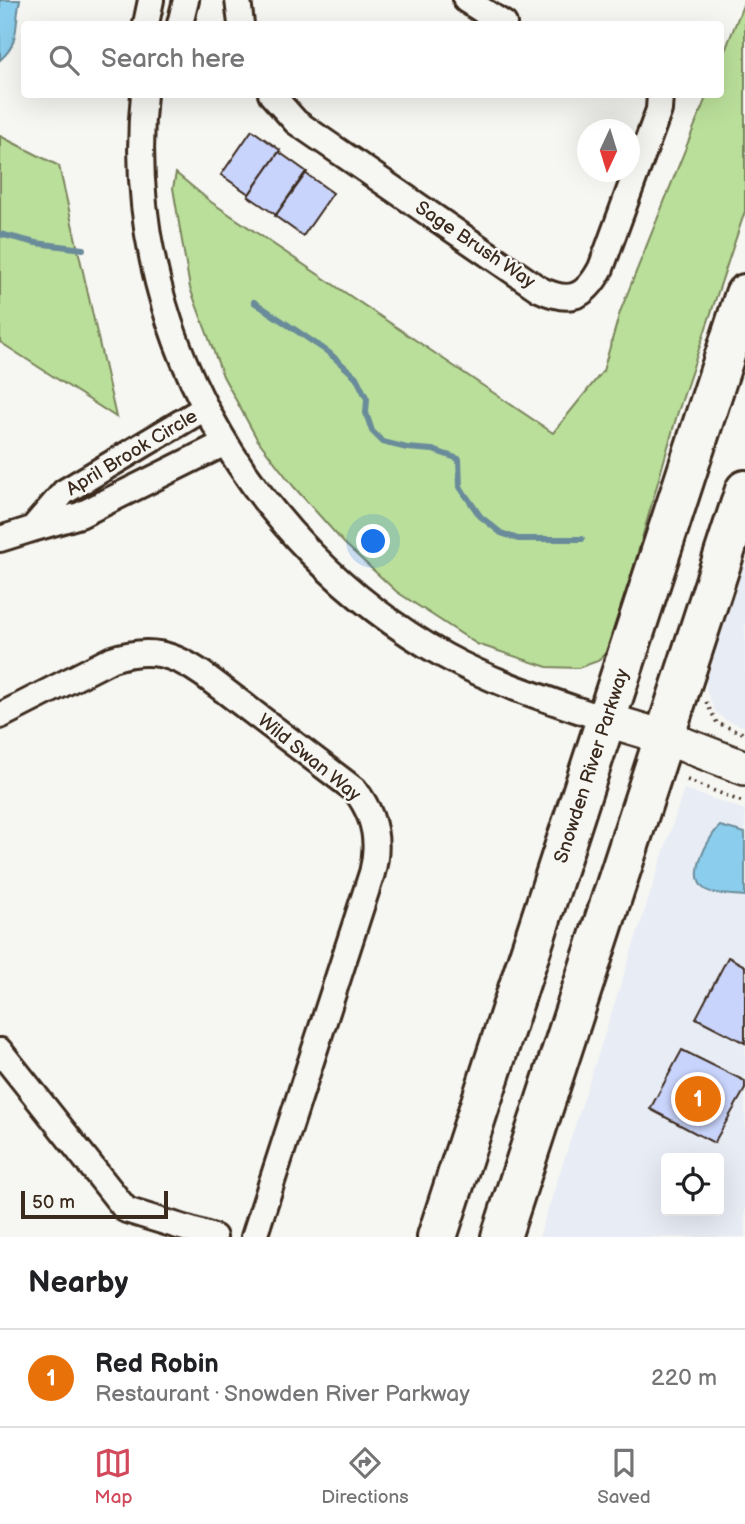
<!DOCTYPE html>
<html lang="en">
<head>
<meta charset="utf-8">
<style>
	:root { --surface:#fff; --page:#f2f2f2; --text:#202124; --muted:#757577; --line:#e0e0e0; --accent:#d1495b }
	body { margin:0; font-family:"Balsamiq Sans",sans-serif; background:var(--page); color:var(--text) }
	.controls { position:absolute; right:21px; bottom:21px; display:grid; overflow:hidden; border-radius:7px; box-shadow:0 7px 28px #0002 }
	.controls button { width:63px; height:63px; display:grid; place-items:center; padding:0; border:0; border-bottom:2px solid var(--line); background:var(--surface); color:var(--text); font:35px sans-serif }
	.compass { position:absolute; left:577px; top:119px; width:63px; height:63px; border-radius:50%; background:var(--surface); box-shadow:0 7px 28px #0002; rotate:184deg }
	.scale { position:absolute; left:21px; bottom:18px; width:147px; box-sizing:border-box; padding-left:7px; border:4px solid #3b2a1e; border-top:0; font-size:19px; line-height:24px; white-space:nowrap; color:#3b2a1e; -webkit-text-stroke:5px #f6f6f2; paint-order:stroke }
	.you { position:absolute; left:374px; top:542px; width:24px; height:24px; margin:-18px; border:5px solid #fff; border-radius:50%; background:#1a73e8; box-shadow:0 0 0 10px #1a73e833 }
	.badge { display:grid; place-items:center; width:46px; height:46px; border-radius:50%; background:var(--accent); color:#fff; font-size:23px; font-weight:700 }
	.pin { position:absolute; translate:-50% -50%; border:4px solid #fff; box-shadow:0 2px 7px #0006 }
	.list { margin:0; padding:0; list-style:none }
	h2 { display:flex; justify-content:space-between; align-items:center; height:91px; margin:0; padding:0 28px; font-size:30px }
	h2 small { font-size:23px; font-weight:400; color:var(--muted) }
	.list li { display:grid; grid-template-columns:46px 1fr auto; gap:21px; align-items:center; box-sizing:border-box; height:98px; padding:0 28px; border-top:2px solid var(--line) }
	.list b { display:block; font-size:26px; white-space:nowrap }
	.list p { margin:0; font-size:23px; white-space:nowrap; color:var(--muted) }
	.list em { font-size:23px; font-style:normal; color:var(--muted) }
	.icon { flex:none; width:38px; height:38px; fill:none; stroke:currentColor; stroke-width:2; stroke-linecap:round; stroke-linejoin:round }
	.map { position:relative; flex:none; width:745px; height:1237px; overflow:hidden }
	.search { position:absolute; background:var(--surface); box-shadow:0 7px 28px #0002; left:21px; right:21px; top:21px; height:77px; display:flex; align-items:center; gap:18px; box-sizing:border-box; padding:0 24px; border-radius:7px; color:var(--muted); font-size:26px }
	.sheet { height:189px; background:var(--surface) }
	nav { display:flex; justify-content:space-around; align-items:center; box-sizing:border-box; height:98px; border-top:2px solid var(--line); background:var(--surface); font-size:19px; color:var(--muted) }
	nav a { display:grid; justify-items:center; gap:4px }
	nav .on { color:var(--accent) }
	.map>svg:first-child { display:block }
</style>
</head>
<body>
<div class="map">
<svg width="745" height="1237" viewBox="0 0 745 1237">
	<rect width="100%" height="100%" fill="#f6f6f2"/>
	<filter id="ink" filterUnits="userSpaceOnUse"><feTurbulence type="fractalNoise" baseFrequency=".0143" numOctaves="2"/><feDisplacementMap in="SourceGraphic" scale="14" xChannelSelector="R" yChannelSelector="G"/><feConvolveMatrix kernelMatrix="1 2 1 2 8 2 1 2 1" color-interpolation-filters="sRGB"/></filter>
	<g filter="url(#ink)">
		<path fill="#e8ecf5" fill-rule="evenodd" d="M745,556V727L724,719L715,711L707,692L706,679Z
			M684,789L745,810V1237H539ZM666,1158H719V1211H666Z"/>
		<path fill="#badf9a" stroke="#7a845c" stroke-width="2" d="M745,0V211L677,415L611,647L598,661L578,668L547,667L477,644L397,592L344,543L294,487L257,439L223,376L190,288L173,188L176,173L211,202L553,433L603,371L620,312L707,95L720,94L721,61Z
			M0,136L59,166L116,417L0,342Z"/>
		<path fill="#8bcdec" stroke="#6b8c9a" stroke-width="2" d="M0,0H20C14,24 21,42 0,60Z
			M720,826L745,833V896C733,894 716,896 706,890C686,878 708,837 720,826Z"/>
		<g fill="none" stroke-linecap="round" stroke-linejoin="round">
			<path stroke="#6b8c9a" stroke-width="6" d="M0,234L36,243L83,249
				M254,302L328,352L356,377L367,399L366,413L372,431L383,442L407,448L433,450L459,459L460,487L480,516L501,533L518,539H582"/>
		</g>
		<path fill="#c9d4fc" stroke="#3b2a1e" stroke-width="2" d="M252,130L280,150L249,194L221,175Z
			M279,152L307,172L276,215L248,196Z
			M305,173L333,193L303,236L275,216Z
			M728,957L745,966V1043L696,1018Z
			M682,1050L745,1081V1089L714,1143L650,1109Z"/>
		<g fill="none" stroke-linecap="round" stroke-linejoin="round">
			<g stroke="#3b2a1e" stroke-width="30">
				<path id="street" d="M238,0L241,24
					M466,0L504,24
					M146,24L151,0
					M180,24L186,0
					M144,94C120,321 248,546 445,656C496,684 552,701 607,720
					M271,94L296,122L539,289C570,304 585,298 601,268L659,110L660,94
					M205,408L64,492L32,529L80,515L225,443
					M0,539L32,529
					M0,716L112,659C149,647 173,653 204,675L355,790C375,815 380,843 372,873L254,1237
					M0,1051L126,1210L214,1237"/>
			</g>
			<g stroke="#3b2a1e" stroke-width="38">
				<path id="secondary" d="M607,720L664,737L745,768"/>
			</g>
			<g stroke="#3b2a1e" stroke-width="44">
				<path id="primary" d="M437,1237L745,294
					M501,1237L745,490"/>
			</g>
			<path stroke="#3b2a1e" stroke-width="3.5" stroke-dasharray="2 5" stroke-linecap="butt" d="M706,702L717,723L745,734
				M687,780L745,803"/>
			<use href="#street" stroke="#f6f6f2" stroke-width="24"/>
			<use href="#secondary" stroke="#f6f6f2" stroke-width="33"/>
			<use href="#primary" stroke="#f6f6f2" stroke-width="38"/>
		</g>
	</g>
	<g text-anchor="middle" dominant-baseline="central" stroke-width="5" stroke-linejoin="round" paint-order="stroke">
		<g font-size="19" fill="#3b2a1e" stroke="#f6f6f2">
			<text transform="translate(475 245) rotate(34)">Sage Brush Way</text>
			<text transform="translate(132 453) rotate(-31)">April Brook Circle</text>
			<text transform="translate(309 758) rotate(39)">Wild Swan Way</text>
			<text transform="translate(592 766) rotate(-72)">Snowden River Parkway</text>
		</g>
	</g>
</svg>
<div class="controls">
<button><svg class="icon" aria-label="locate" viewBox="0 0 24 24"><circle cx="12" cy="12" r="6"/><path d="M12 2v4M12 18v4M2 12h4M18 12h4"/></svg></button>
</div>
<svg class="compass" viewBox="-18 -18 36 36"><path d="M0-13l5 13h-10z" fill="#e53935"/><path d="M0 13l5-13h-10z" fill="#757577"/></svg>
<div class="scale">50 m</div>
<div class="you"></div>
<div class="pin badge" style="left:698px;top:1099px;background:#e8710a">1</div>
<div class="search"><svg class="icon" aria-label="search" viewBox="0 0 24 24"><circle cx="10" cy="10" r="6"/><path d="M15 15l6 6"/></svg>Search here</div>
</div>
<section class="sheet">
<h2>Nearby<small></small></h2>
<ul class="list">
<li><span class="badge" style="background:#e8710a">1</span><div><b>Red Robin</b><p>Restaurant · Snowden River Parkway</p></div><em>220 m</em></li>
</ul>
</section>
<nav>
<a class="on"><svg class="icon" aria-label="map" viewBox="0 0 24 24"><path d="M3 6l6-2 6 2 6-2v14l-6 2-6-2-6 2zM9 4v14M15 6v14"/></svg>Map</a>
<a><svg class="icon" aria-label="directions" viewBox="0 0 24 24"><path d="M12 3l9 9-9 9-9-9zM9 14v-3h6M13 9l2 2-2 2"/></svg>Directions</a>
<a><svg class="icon" aria-label="saved" viewBox="0 0 24 24"><path d="M7 4h10v16l-5-4-5 4z"/></svg>Saved</a>
</nav>
</body>
</html>
